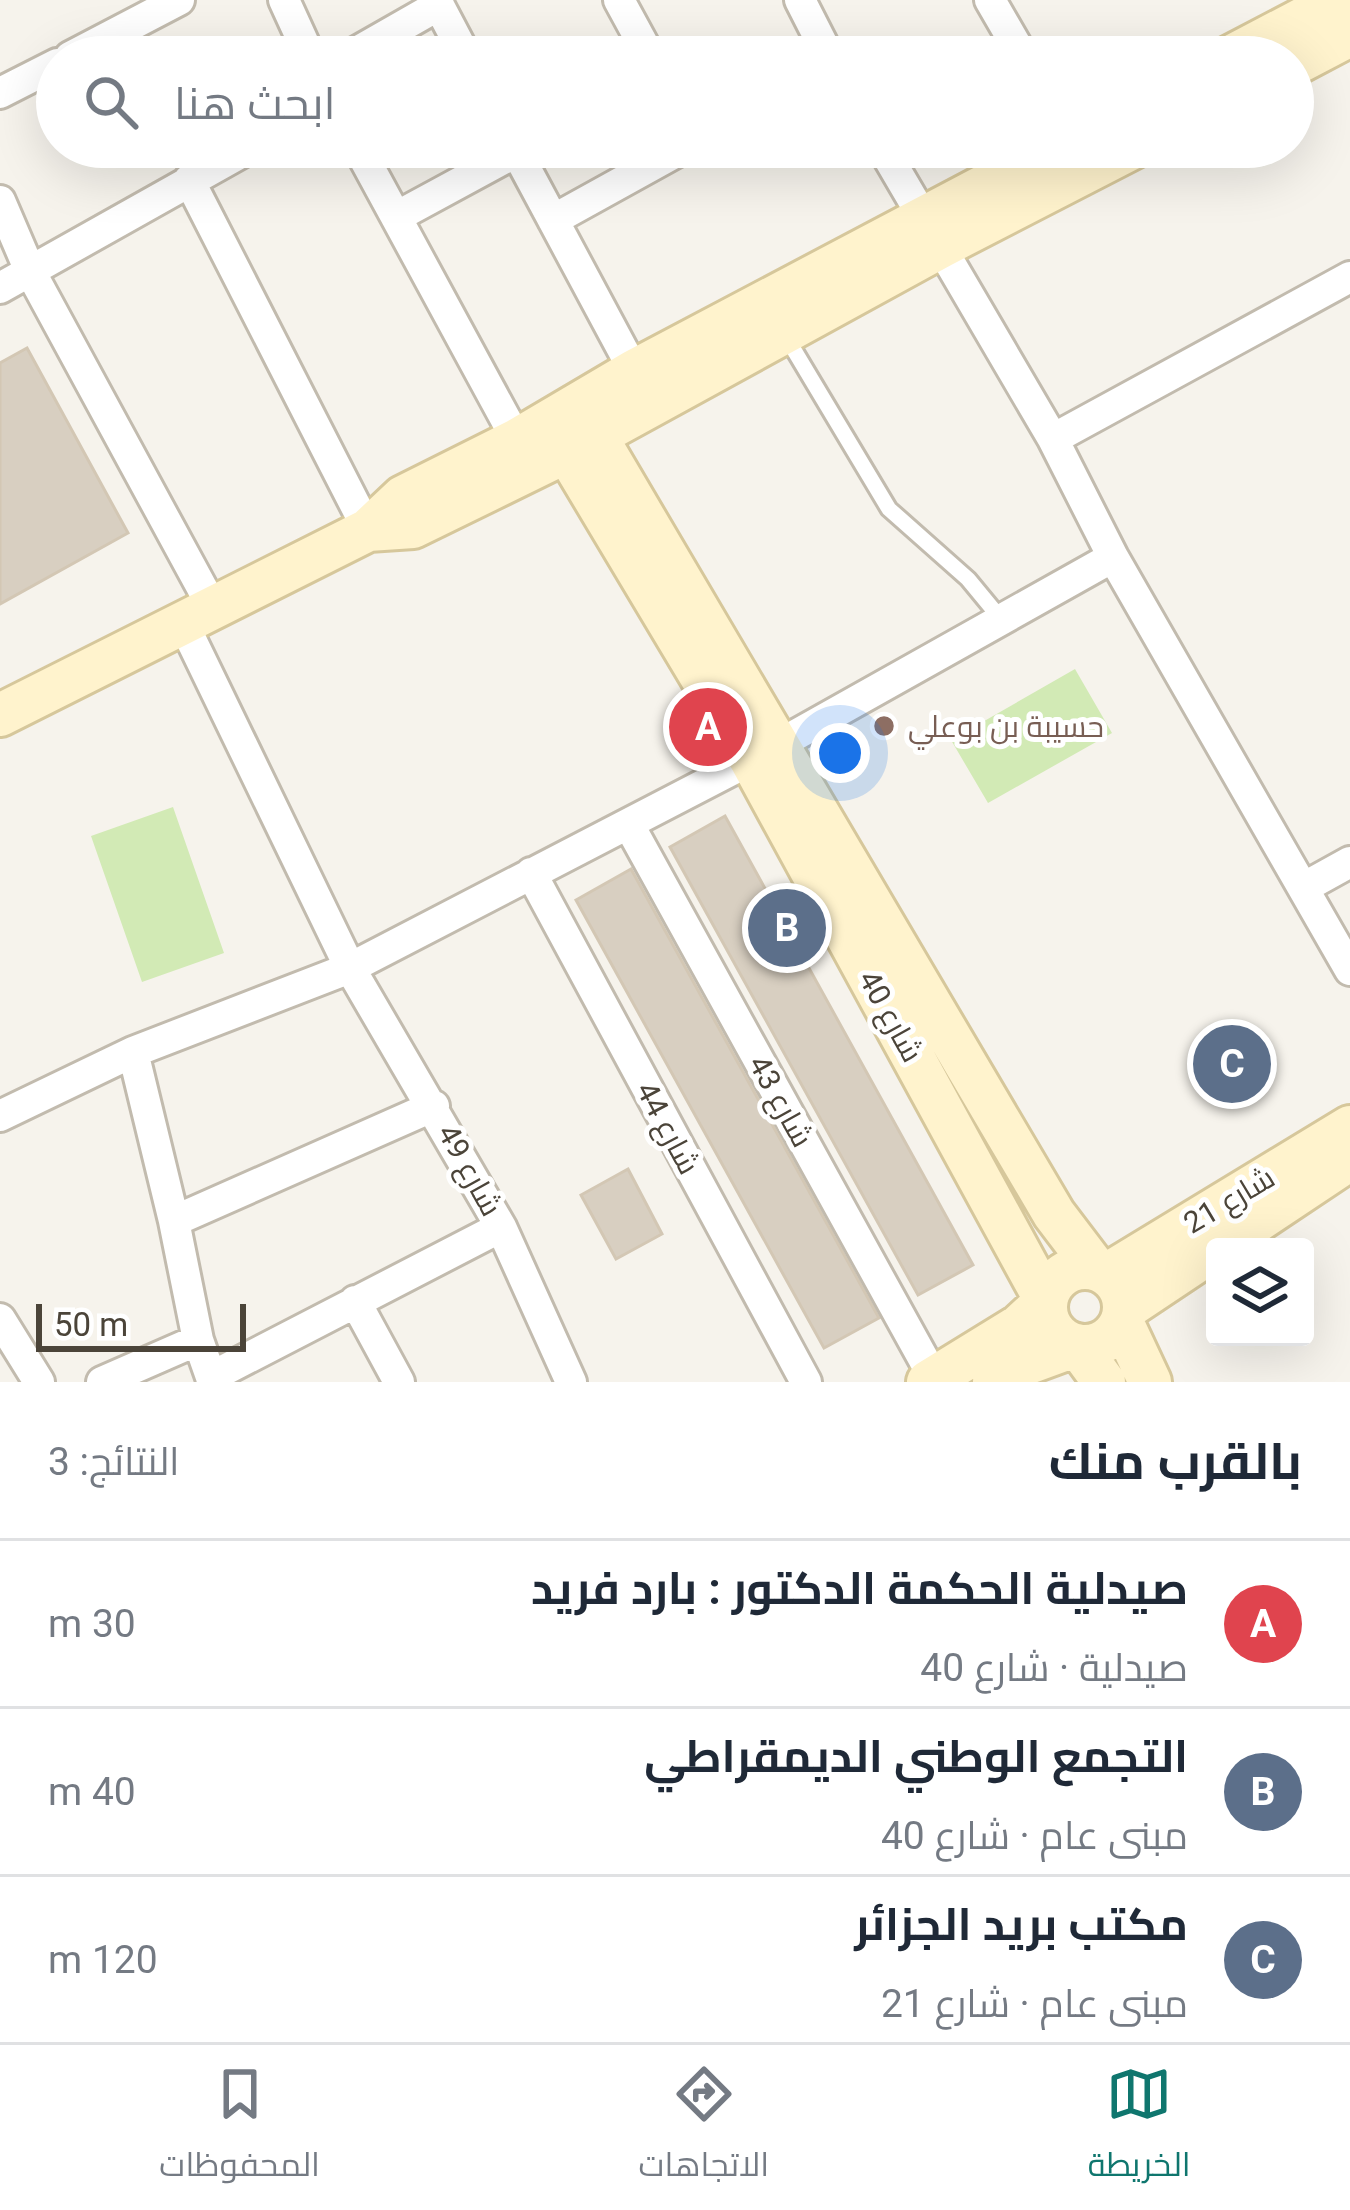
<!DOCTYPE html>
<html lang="ar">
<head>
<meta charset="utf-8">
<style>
	:root { --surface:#fff; --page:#f6f6f7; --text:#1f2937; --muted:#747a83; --line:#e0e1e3; --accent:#0f766e }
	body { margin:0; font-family:Roboto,Cairo,sans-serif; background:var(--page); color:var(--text); direction:rtl }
	.controls { position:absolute; right:36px; bottom:36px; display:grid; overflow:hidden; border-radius:12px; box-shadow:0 12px 48px #0002 }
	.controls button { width:108px; height:108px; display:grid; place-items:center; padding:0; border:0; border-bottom:3px solid var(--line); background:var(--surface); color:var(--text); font:60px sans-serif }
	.scale { position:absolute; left:36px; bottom:30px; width:210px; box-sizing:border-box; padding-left:12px; border:6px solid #4b4439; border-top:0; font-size:33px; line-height:42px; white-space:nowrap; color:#4b4439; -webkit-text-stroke:9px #fff; paint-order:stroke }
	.you { position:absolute; left:840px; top:753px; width:42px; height:42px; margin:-30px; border:9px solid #fff; border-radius:50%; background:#1a73e8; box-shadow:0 0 0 18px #1a73e833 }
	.badge { display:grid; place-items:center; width:78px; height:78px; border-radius:50%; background:var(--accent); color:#fff; font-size:39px; font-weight:700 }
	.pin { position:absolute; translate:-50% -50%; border:6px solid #fff; box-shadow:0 3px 12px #0006 }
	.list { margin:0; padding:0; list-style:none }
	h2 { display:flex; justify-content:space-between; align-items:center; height:156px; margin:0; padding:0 48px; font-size:51px }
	h2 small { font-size:39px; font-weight:400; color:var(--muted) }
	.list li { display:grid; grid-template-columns:78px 1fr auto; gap:36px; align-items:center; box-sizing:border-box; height:168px; padding:0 48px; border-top:3px solid var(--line) }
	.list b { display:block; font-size:45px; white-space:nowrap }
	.list p { margin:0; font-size:39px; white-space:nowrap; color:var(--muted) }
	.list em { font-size:39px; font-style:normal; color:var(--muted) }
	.icon { flex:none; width:66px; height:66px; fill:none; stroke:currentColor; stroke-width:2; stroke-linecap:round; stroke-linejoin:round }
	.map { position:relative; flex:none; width:1350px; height:1382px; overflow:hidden; direction:ltr }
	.search { position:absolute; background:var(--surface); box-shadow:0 12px 48px #0002; left:36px; right:36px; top:36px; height:132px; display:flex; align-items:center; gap:30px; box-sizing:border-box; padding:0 42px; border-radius:66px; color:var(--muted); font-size:45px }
	.sheet { height:660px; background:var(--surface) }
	nav { display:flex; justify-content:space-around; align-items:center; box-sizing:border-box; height:168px; border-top:3px solid var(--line); background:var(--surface); font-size:33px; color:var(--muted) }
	nav a { display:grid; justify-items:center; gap:6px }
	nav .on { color:var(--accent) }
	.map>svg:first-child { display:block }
</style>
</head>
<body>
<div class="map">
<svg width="1350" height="1382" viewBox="0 0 1350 1382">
	<rect width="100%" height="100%" fill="#f6f3ec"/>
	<path fill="#d2eab5" d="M1075,669L1112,733L988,803L951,740Z
		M173,807L224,953L142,982L91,836Z"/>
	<path fill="#d8cfc1" stroke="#d3c7b4" stroke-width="3" d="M27,348L128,533L0,604V363Z
		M725,816L973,1265L918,1295L670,847Z
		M631,869L879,1318L824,1348L576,900Z
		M628,1169L662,1234L616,1259L581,1195Z"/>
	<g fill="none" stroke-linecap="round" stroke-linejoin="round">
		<g stroke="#c2bbae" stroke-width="21">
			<path id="lane" d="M785,335L889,509L968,579L1001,619"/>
		</g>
		<g stroke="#c2bbae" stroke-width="36">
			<path id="street" d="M284,0L310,57
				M436,0L466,57
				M619,0L650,57
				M800,0L829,57
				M990,0L1023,57
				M70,57L179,0
				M348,57L439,5
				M0,93L57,64
				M358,147L517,440
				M514,147L634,371
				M882,147L1053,439L1113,557L1350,970
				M189,180L368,530
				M0,201L30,271L213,608
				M396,217L516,152
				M553,220L685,147
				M0,288L251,147
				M1053,439L1350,277
				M183,623L350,968L501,1227L571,1382
				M629,825L934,1378
				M531,873L806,1382
				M1303,888L1350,862
				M133,1052L174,1221L198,1340L211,1377
				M0,1116L133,1052L350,968L751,760L1113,557
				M174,1221L434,1106
				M355,1301L399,1382
				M0,1319L39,1382
				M102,1382L198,1340
				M212,1382L211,1377L501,1227"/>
		</g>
		<g stroke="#d6c79b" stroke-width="48">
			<path id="secondary" d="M1230,57L1339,0
				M1293,65L1350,35
				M1058,147L634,371L517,440L403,497L368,530L413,527L566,452L942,246L1134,147
				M581,411L1054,1214L1095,1268
				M553,429L751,760L1046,1301L1019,1326L928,1382
				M0,715L368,530
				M1218,1247L1350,1159
				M1046 1307a39 39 0 1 1 78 0a39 39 0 1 1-78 0Z
				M1108,1274L1350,1127
				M1125,1309L1215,1249
				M1122,1322L1150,1382
				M994,1382L1020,1366L1077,1345L1104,1382"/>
		</g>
		<use href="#lane" stroke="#fff" stroke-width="15"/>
		<use href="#street" stroke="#fff" stroke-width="30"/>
		<use href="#secondary" stroke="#fff3cd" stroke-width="42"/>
	</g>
	<circle fill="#8d6e63" stroke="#fff" stroke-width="4.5" cx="884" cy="726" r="12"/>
	<g text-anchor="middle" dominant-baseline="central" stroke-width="10" stroke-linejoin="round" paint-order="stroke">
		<g font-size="30" fill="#785e54" stroke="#fff" text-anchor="start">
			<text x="908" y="726">حسيبة بن بوعلي</text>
		</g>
		<g font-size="30" fill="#4b4439" stroke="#fff">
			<text transform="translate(891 1016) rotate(61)">شارع 40</text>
			<text transform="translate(781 1101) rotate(61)">شارع 43</text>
			<text transform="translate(668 1128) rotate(62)">شارع 44</text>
			<text transform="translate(470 1170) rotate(61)">شارع 49</text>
			<text transform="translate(1229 1200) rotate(-31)">شارع 21</text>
		</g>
	</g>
</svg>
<div class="controls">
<button><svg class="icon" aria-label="layers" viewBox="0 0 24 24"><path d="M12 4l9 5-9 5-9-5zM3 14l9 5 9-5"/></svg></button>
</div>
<div class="scale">50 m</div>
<div class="you"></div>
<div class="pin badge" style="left:708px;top:727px;background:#e0444e">A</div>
<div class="pin badge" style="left:787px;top:928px;background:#5c6f8a">B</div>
<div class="pin badge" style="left:1232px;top:1064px;background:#5c6f8a">C</div>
<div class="search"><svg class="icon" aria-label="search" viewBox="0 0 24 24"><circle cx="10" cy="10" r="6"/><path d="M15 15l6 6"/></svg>ابحث هنا</div>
</div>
<section class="sheet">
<h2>بالقرب منك<small>النتائج: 3</small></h2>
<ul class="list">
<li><span class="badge" style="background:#e0444e">A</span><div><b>صيدلية الحكمة الدكتور : بارد فريد</b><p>صيدلية · شارع 40</p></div><em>30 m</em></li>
<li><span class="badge" style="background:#5c6f8a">B</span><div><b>التجمع الوطني الديمقراطي</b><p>مبنى عام · شارع 40</p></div><em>40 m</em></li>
<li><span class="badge" style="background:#5c6f8a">C</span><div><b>مكتب بريد الجزائر</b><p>مبنى عام · شارع 21</p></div><em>120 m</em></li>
</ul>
</section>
<nav>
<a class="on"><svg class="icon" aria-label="map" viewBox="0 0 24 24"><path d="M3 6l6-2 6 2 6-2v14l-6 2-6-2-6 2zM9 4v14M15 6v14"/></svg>الخريطة</a>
<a><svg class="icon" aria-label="directions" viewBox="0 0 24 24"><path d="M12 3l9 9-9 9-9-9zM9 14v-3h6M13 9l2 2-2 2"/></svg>الاتجاهات</a>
<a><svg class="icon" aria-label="saved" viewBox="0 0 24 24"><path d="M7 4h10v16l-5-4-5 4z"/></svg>المحفوظات</a>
</nav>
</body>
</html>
